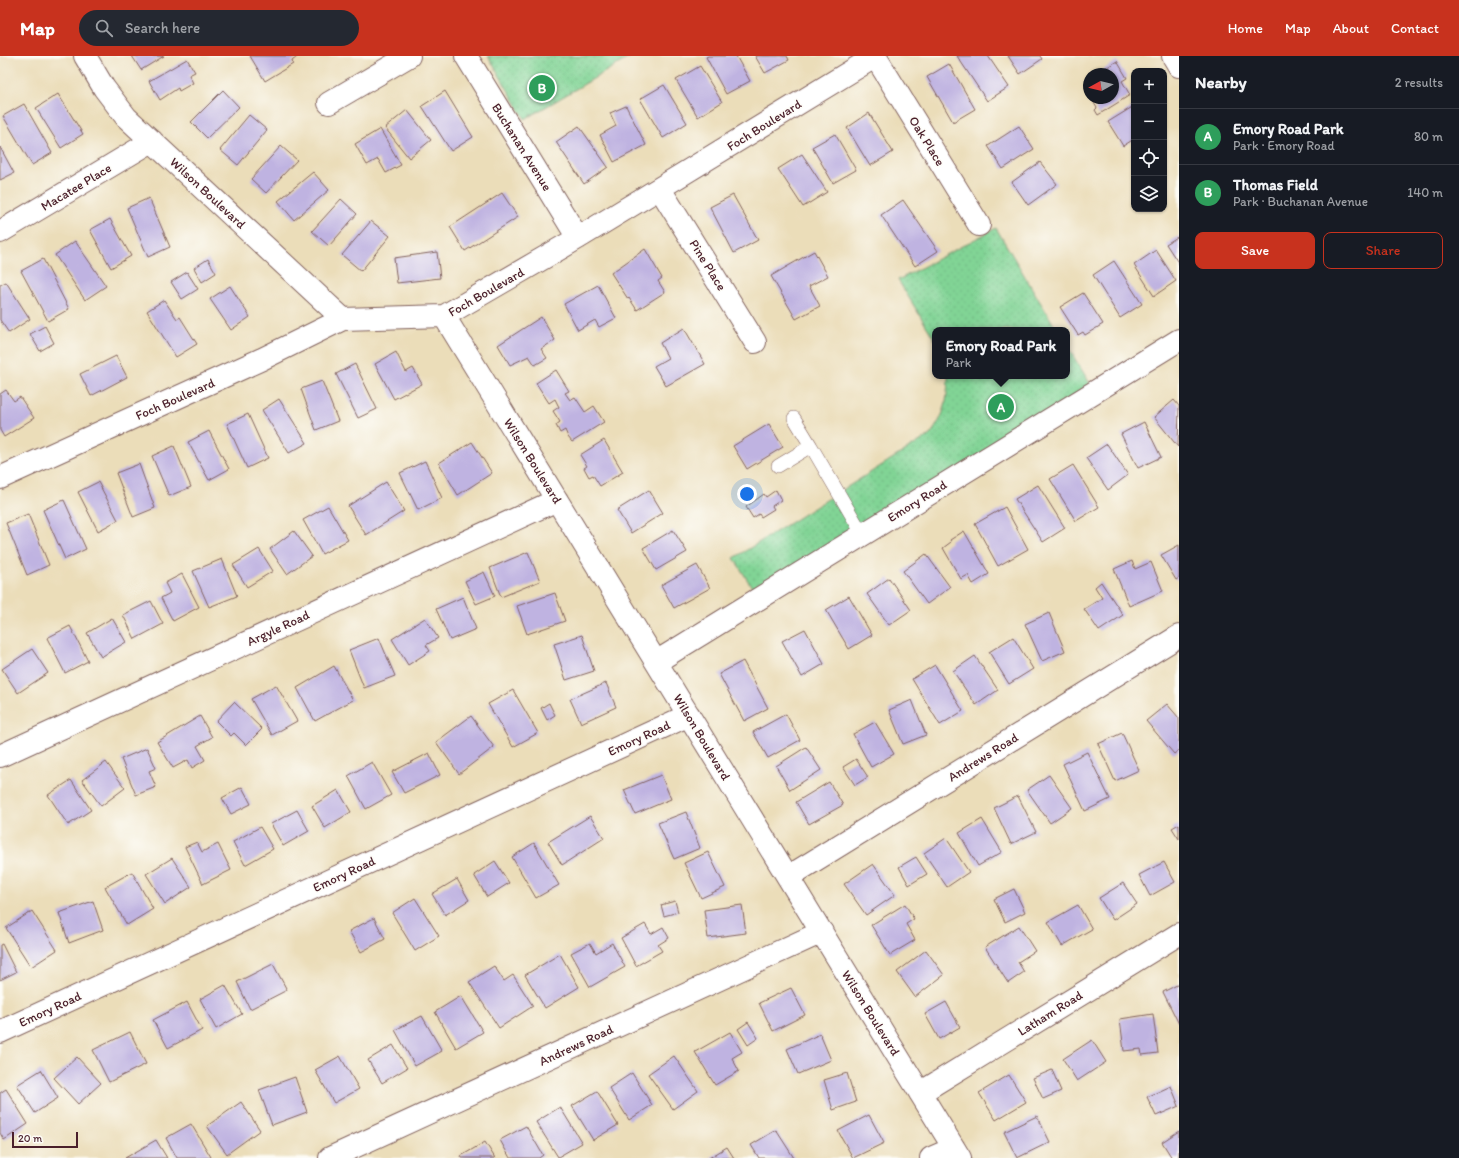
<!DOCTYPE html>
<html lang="en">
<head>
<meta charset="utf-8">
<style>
	:root { --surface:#171b24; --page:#242831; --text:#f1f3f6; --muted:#9ea1a6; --line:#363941; --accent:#c8321e }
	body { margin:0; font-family:Itim,sans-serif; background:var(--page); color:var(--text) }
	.controls { position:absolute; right:12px; top:12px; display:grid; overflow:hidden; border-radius:8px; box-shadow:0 1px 3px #0004 }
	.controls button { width:36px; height:36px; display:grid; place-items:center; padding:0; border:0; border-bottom:1px solid var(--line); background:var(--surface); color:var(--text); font:20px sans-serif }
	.compass { position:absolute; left:1083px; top:12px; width:36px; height:36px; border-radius:50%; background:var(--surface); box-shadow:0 1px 3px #0004; rotate:262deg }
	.scale { position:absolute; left:12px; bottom:10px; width:66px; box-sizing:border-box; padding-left:4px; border:2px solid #4a1f2b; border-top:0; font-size:11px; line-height:14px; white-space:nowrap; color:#4a1f2b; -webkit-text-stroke:3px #fdfcf7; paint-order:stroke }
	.you { position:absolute; left:747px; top:438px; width:14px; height:14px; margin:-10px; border:3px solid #fff; border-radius:50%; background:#1a73e8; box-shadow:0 0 0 6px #1a73e833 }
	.badge { display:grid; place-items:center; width:26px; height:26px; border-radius:50%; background:var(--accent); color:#fff; font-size:13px; font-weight:700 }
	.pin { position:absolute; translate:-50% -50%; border:2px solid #fff; box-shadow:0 1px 4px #0006 }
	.popup { position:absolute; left:932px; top:271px; width:138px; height:52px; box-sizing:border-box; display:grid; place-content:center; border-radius:8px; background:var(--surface); filter:drop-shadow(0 1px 3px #0005); font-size:13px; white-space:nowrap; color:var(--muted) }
	.popup b { font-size:15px; color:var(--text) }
	.popup::after { content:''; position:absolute; left:50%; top:100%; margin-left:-8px; border:8px solid transparent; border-top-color:var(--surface) }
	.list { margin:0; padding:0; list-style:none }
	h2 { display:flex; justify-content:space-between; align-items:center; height:52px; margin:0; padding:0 16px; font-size:17px }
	h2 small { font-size:13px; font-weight:400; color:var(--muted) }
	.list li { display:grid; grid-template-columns:26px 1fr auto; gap:12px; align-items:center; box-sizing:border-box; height:56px; padding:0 16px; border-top:1px solid var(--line) }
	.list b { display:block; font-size:15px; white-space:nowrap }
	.list p { margin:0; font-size:13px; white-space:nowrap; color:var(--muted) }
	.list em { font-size:13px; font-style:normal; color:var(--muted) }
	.actions { display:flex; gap:8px; padding:12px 16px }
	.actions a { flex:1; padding:9px 0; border:1px solid var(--accent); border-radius:8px; text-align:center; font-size:14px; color:var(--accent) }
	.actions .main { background:var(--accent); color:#fff }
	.icon { flex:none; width:22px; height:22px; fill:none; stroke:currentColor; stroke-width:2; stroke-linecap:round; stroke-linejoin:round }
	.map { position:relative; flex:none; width:1179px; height:1102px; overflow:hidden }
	header { display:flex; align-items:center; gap:24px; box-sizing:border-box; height:56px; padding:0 20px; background:var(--accent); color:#fff }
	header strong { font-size:19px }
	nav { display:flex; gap:22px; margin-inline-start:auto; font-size:14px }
	.search { width:280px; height:36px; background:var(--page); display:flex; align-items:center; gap:10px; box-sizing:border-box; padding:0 14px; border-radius:22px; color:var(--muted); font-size:15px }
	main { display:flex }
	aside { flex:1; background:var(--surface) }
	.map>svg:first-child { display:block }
</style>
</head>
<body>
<header>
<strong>Map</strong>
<div class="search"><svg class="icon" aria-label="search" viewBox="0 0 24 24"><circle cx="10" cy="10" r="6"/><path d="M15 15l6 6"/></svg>Search here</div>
<nav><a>Home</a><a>Map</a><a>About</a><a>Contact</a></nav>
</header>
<main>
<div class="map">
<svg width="1179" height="1102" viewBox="0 0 1179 1102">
	<defs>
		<pattern id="park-dots" width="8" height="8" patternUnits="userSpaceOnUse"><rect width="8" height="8" fill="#81d495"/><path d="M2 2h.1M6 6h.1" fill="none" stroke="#71b681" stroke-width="1.8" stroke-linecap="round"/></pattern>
	</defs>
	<rect width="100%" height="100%" fill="#fdfcf7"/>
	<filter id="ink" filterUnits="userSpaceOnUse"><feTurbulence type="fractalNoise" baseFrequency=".025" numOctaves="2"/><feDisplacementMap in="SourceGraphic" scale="8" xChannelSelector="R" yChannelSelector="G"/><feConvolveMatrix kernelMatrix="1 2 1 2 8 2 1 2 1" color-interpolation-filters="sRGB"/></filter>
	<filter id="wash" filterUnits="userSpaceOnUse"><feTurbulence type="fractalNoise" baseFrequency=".012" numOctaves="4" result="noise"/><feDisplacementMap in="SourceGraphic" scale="16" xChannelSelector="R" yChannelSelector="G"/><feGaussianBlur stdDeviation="0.9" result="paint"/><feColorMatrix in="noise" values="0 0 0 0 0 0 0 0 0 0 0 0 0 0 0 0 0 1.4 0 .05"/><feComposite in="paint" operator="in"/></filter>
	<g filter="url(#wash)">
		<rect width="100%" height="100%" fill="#ebddb9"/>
		<path fill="url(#park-dots)" stroke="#667a60" d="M488,0H632L525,63Z
			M996,172L1057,274H935V284L898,224Z
			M1067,290L1091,329L756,538L734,502L930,379C946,357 947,347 948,320H1067Z"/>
		<g id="blocks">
			<path fill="#bfb3e1" d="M132,0H164L141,14Z
				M250,0H296L297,1L292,5L293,8L265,25Z
				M708,0H736L750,25L726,38L706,1Z
				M755,0H787L789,4L765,17Z
				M957,0H988L1009,31L987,45Z
				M1008,0H1040L1042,3L1020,18Z
				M187,3L195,16L189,19L193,27L179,35L178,32L160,44L149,25Z
				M1117,5L1127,22L1122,25L1130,39L1098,59L1095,54L1097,52L1091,42H1113V18L1098,17Z
				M949,8L975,53L953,66L927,21Z
				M700,10L722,46L698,61L676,24Z
				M664,29L687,67L663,82L640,43Z
				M223,34L239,51L207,82L191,66Z
				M445,35L473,81L451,95L422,50Z
				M58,38L83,78L61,92L36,52Z
				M24,48L52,97L32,109L3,60Z
				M626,50L646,89L614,106L600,79L616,70L610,57Z
				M1134,50V83L1123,90L1108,66Z
				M407,54L431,84L409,102L385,72Z
				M869,57L893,96L870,110L847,72Z
				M249,59L267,74L238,109L220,94Z
				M579,70L608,111L584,128L556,86Z
				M1019,70L1034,93L1003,113L988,90Z
				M380,73L401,109L386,117L378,103L367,109L355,88Z
				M835,78L856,114L833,127L812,91Z
				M281,90L297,104L266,137L251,123Z
				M0,91L14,117L0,124Z
				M802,98L827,136L803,151L778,113Z
				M1040,106L1057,128L1028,149L1012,126Z
				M313,116L329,134L294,164L278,145Z
				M502,137L518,161L465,195L450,171Z
				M733,139L758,184L734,197L710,151Z
				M149,142L170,191L148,201L127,152Z
				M341,143L357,158L329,190L312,175Z
				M903,144L938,195L915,210L881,159Z
				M110,163L131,200L111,212L90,174Z
				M371,165L390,180L361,215L342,199Z
				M1179,180V208L1166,188Z
				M75,185L106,230L85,244L55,199Z
				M645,193L662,222L658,225L665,236L637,254L629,242L628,243L611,217Z
				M1156,194L1176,225L1154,240L1134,209Z
				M814,195L828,220L809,230L820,250L796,263L771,220Z
				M437,196L440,222L397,227L394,202Z
				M43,203L69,253L48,265L21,215Z
				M208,203L216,217L202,226L194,212Z
				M1114,205L1142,248L1120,262L1093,219Z
				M187,216L198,233L182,243L171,226Z
				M6,226L30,263L9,277L0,264V229Z
				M598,229L616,262L599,271L595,264L578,274L564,248Z
				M230,230L250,261L231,274L210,243Z
				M1083,237L1103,268L1085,279L1083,276L1078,279L1060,251Z
				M164,244L177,263L180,261L197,288L176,301L147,255Z
				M541,261L555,284L541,293L547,302L535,309L529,300L510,309L498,289Z
				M45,270L54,287L40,295L30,278Z
				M684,272L705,308L666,330L654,310L668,302L660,287Z
				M396,296L406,316L413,312L422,328L394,343L375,308Z
				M116,300L127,321L91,340L80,318Z
				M355,308L377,353L358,362L336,318Z
				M556,314L569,335L565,337L570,344L575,341L585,356L594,350L604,366L572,386L568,381L565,374L560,377L556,369L560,366L553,355L559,351L555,343L549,347L536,327Z
				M322,325L338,365L316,374L301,333Z
				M6,334L14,345L20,341L34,362L4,381L0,374V338Z
				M279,343L307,387L289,397L262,354Z
				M1174,344L1179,350L1178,391L1154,361Z
				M248,358L268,402L247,412L227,368Z
				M1144,366L1161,401L1138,412L1121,378Z
				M769,368L783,391L747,413L733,390Z
				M209,375L229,413L209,424L188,386Z
				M604,384L623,416L600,430L593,419L589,421L584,412L587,410L580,399Z
				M472,386L492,417L458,439L439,407Z
				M1107,388L1128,419L1108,434L1086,402Z
				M174,390L191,431L169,440L152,400Z
				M425,405L442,442L418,454L400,417Z
				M139,408L155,452L133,461L116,417Z
				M1073,409L1099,451L1076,465L1050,423Z
				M98,426L118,464L98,475L78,436Z
				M386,426L404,455L366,479L348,450Z
				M1038,429L1065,472L1043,486L1015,443Z
				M649,434L663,457L631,477L617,454Z
				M776,434L781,444L772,450L774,453L761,461L759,458L753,462L746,451L764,438L766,441Z
				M64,444L86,493L65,503L43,454Z
				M328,450L348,484L322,498L303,464Z
				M1005,451L1028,493L998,510L975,468Z
				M28,458L49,509L27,519L6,467Z
				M673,474L687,496L656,514L643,492Z
				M294,475L312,500L287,518L270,493Z
				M964,475L989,518L973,528L968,519L961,523L943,492L951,486L950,484Z
				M1179,489V522L1176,524L1161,499Z
				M259,493L273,515L247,531L233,509Z
				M528,496L540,525L501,541L490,512Z
				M926,498L950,531L927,548L903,515Z
				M222,503L237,540L209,551L193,515Z
				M1132,505L1135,513L1151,506L1163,535L1129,550L1114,513Z
				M697,509L710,532L674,552L661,529Z
				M484,516L495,540L476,548L465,525Z
				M182,518L199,551L173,565L161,542L170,537L165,527Z
				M889,522L911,554L889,569L867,538Z
				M1101,526L1123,559L1099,575L1084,553L1102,542L1095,531Z
				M555,537L565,565L527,578L517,550Z
				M849,540L872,579L849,593L826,554Z
				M463,541L476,573L450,584L436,553Z
				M151,545L163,568L135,583L123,559Z
				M1049,557L1065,595L1042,605L1025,568Z
				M112,562L126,586L101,601L87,577Z
				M425,562L438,582L426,589L430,595L408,609L392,583Z
				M70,570L88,605L65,617L47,582Z
				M805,573L824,608L802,621L782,585Z
				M582,579L594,615L566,624L554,588Z
				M1013,581L1033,613L1009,628L989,596Z
				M379,582L395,620L364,632L349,594Z
				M32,593L48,617L18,637L2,613Z
				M975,600L998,634L976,649L953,615Z
				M743,605L768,652L744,665L719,618Z
				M935,609L963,655L940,669L912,623Z
				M334,610L353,644L315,665L297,632Z
				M606,627L616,651L581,667L570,643Z
				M276,629L297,665L272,679L251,643Z
				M513,634L538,677L513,691L488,648Z
				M912,644L926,679L903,688L889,654Z
				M234,646L262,673L246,689L234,677L231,680L216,665Z
				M549,647L555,659L547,664L541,652Z
				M1167,648L1179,662V694L1174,698L1146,665Z
				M786,658L800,684L768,702L753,676Z
				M200,660L212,681L197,690L205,704L192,712L188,704L173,712L157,686Z
				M471,660L494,691L459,718L436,686Z
				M875,666L894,698L871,711L853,678Z
				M1122,677L1139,714L1115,725L1098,688Z
				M806,691L821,714L790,734L776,710Z
				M147,692L156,712L149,715L156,731L136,739L121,703Z
				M1087,696L1110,743L1085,755L1063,708Z
				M429,697L440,719L404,737L392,716Z
				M856,703L868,721L855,729L843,711Z
				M106,706L125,732L101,750L82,724Z
				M372,706L391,739L366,753L348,720Z
				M661,719L671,743L635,758L624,734Z
				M1049,719L1072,752L1050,767L1027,734Z
				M71,724L91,754L68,769L48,739Z
				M829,726L843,749L809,768L796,746Z
				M242,731L251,748L231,758L222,742Z
				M338,734L351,756L325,772L312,750Z
				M1018,740L1036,776L1011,788L994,752Z
				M297,754L309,775L283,790L271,768Z
				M686,756L700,792L674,803L658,767Z
				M590,760L604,782L562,809L548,786Z
				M982,763L1002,796L978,810L959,777Z
				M1179,768V783L1172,772Z
				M260,771L273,793L245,809L233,786Z
				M946,782L969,816L947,831L924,797Z
				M197,786L202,796L218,788L231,814L203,828L185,791Z
				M534,787L559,829L536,842L512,801Z
				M708,796L725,831L701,842L684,807Z
				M916,801L927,818L909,829L899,811Z
				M172,802L191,831L165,848L146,818Z
				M495,805L509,827L487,841L474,819Z
				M1164,806L1175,826L1150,840L1139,819Z
				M873,808L895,839L866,859L844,828Z
				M132,816L153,853L127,869L105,831Z
				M457,823L469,844L445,859L432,838Z
				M1123,827L1137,848L1113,864L1099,842Z
				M1014,833L1025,856L1005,866L994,843Z
				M415,842L439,880L415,895L392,857Z
				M93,845L103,874L69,887L59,857Z
				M675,845L678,856L664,860L661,849Z
				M905,848L914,863L906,868L915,884L890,899L871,869Z
				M742,849L746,877L708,882L704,854Z
				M1078,849L1092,873L1062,890L1048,866Z
				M32,855L57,894L31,911L6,872Z
				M374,862L385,883L361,896L349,875Z
				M645,868L651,878L663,871L669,882L658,889L662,895L636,910L621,882Z
				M1019,870L1035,895L1018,906L1024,916L1008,927L985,891Z
				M590,887L596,897L612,887L625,911L590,931L571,897Z
				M2,888L16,916L0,924V889Z
				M926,894L944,919L915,941L897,916Z
				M560,898L579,931L545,952L525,919Z
				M273,908L287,934L250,953L237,926Z
				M494,910L504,925L513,919L533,950L499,972L469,926Z
				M1179,928V968L1163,936Z
				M225,929L242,958L216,973L200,943Z
				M791,932L805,959L773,975L759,947Z
				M461,940L483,976L456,992L435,956Z
				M187,946L202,974L168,992L153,964Z
				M946,946L960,971L939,983L925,958Z
				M1153,958L1158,997L1142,999L1141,993L1124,995L1120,963Z
				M422,960L442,995L415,1010L395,974Z
				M748,966L758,982L748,989L738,973Z
				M130,976L146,1008L109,1026L93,994Z
				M730,976L742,996L732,1002L739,1015L715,1029L695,996Z
				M820,978L831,1004L798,1018L787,993Z
				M1092,984L1106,1006L1077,1025L1063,1003Z
				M393,989L407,1012L382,1027L368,1004Z
				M340,1000L359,1033L334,1047L315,1014Z
				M674,1000L698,1035L673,1053L648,1018Z
				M77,1001L101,1027L78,1048L54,1022Z
				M41,1014L58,1042L35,1057L17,1029Z
				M1052,1014L1061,1035L1043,1043L1033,1022Z
				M632,1017L652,1049L629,1064L609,1032Z
				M847,1017L856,1046L833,1054L824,1024Z
				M1009,1019L1026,1046L996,1064L979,1037Z
				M295,1021L307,1056L272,1069L259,1034Z
				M1171,1030L1179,1050L1156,1060L1147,1041Z
				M6,1033L28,1068L4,1084L0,1077V1037Z
				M597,1035L618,1069L593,1084L572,1050Z
				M241,1046L260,1074L227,1098L207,1070Z
				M560,1051L582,1087L558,1101L536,1066Z
				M869,1059L884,1087L853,1102L838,1075Z
				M1037,1060L1050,1086L1017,1102L1004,1076Z
				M191,1068L211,1101L210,1102H177L166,1082Z
				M526,1070L543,1099L539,1102H510L500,1084Z
				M776,1074L794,1102H759L751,1089Z
				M1179,1075V1102H1172L1162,1086Z
				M156,1084L167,1102H125Z
				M485,1086L495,1102H462L461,1100Z
				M727,1091L734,1102H709Z"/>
		</g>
	</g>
	<g filter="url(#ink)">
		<use href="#blocks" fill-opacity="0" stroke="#82625d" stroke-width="1"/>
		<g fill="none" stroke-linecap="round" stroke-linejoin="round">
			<g stroke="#82625d" stroke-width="14">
				<path id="lane" d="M794,362L811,390
					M778,410L811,390L863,479"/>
			</g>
			<g stroke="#82625d" stroke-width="24">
				<path id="street" d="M85,0L104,32L126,61L343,263
					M466,0L578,182
					M875,0L979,169
					M1173,0L1179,10
					M329,47L409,0
					M660,133L755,286
					M0,176L152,85
					M444,260L960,1102
					M0,422L262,303L343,263L444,260L578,182L876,0
					M656,606L1179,284
					M0,700L557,444
					M788,821L1179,580
					M0,976L689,659
					M920,1037L1179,878
					M330,1102L822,876
					M931,1102L954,1092"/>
			</g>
			<use href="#lane" stroke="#fff" stroke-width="13"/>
			<use href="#street" stroke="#fff" stroke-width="22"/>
		</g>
	</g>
	<g text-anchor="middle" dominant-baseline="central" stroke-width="3" stroke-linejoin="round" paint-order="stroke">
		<g font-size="13" fill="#4a1f2b" stroke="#fdfcf7">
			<text transform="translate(764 69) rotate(-32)">Foch Boulevard</text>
			<text transform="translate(927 85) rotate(58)">Oak Place</text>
			<text transform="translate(522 91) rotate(58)">Buchanan Avenue</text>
			<text transform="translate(76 131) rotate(-31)">Macatee Place</text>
			<text transform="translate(208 137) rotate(43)">Wilson Boulevard</text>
			<text transform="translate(708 209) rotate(58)">Pine Place</text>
			<text transform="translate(486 236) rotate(-30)">Foch Boulevard</text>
			<text transform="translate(175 343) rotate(-24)">Foch Boulevard</text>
			<text transform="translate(533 405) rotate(58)">Wilson Boulevard</text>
			<text transform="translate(917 445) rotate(-32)">Emory Road</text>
			<text transform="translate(278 572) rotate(-25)">Argyle Road</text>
			<text transform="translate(702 681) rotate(59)">Wilson Boulevard</text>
			<text transform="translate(639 682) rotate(-25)">Emory Road</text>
			<text transform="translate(983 701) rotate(-32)">Andrews Road</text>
			<text transform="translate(344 818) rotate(-25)">Emory Road</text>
			<text transform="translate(50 953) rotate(-25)">Emory Road</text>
			<text transform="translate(871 957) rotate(58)">Wilson Boulevard</text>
			<text transform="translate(1050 957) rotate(-32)">Latham Road</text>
			<text transform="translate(576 989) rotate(-25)">Andrews Road</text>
		</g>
	</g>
</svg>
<div class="controls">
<button>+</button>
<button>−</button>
<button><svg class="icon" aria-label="locate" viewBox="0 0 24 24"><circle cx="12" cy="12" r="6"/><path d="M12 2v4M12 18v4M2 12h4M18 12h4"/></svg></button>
<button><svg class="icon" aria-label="layers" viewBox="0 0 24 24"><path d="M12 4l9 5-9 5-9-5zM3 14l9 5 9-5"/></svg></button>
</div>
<svg class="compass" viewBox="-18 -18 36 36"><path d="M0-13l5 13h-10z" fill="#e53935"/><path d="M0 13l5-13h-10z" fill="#9ea1a6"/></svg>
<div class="scale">20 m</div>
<div class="you"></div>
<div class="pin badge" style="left:1001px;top:351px;background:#2e9e5b">A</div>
<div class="popup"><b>Emory Road Park</b>Park</div>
<div class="pin badge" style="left:542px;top:32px;background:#2e9e5b">B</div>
</div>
<aside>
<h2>Nearby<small>2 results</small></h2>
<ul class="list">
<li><span class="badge" style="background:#2e9e5b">A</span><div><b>Emory Road Park</b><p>Park · Emory Road</p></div><em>80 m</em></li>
<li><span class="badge" style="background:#2e9e5b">B</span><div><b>Thomas Field</b><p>Park · Buchanan Avenue</p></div><em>140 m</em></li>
</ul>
<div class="actions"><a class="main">Save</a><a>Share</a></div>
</aside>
</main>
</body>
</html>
